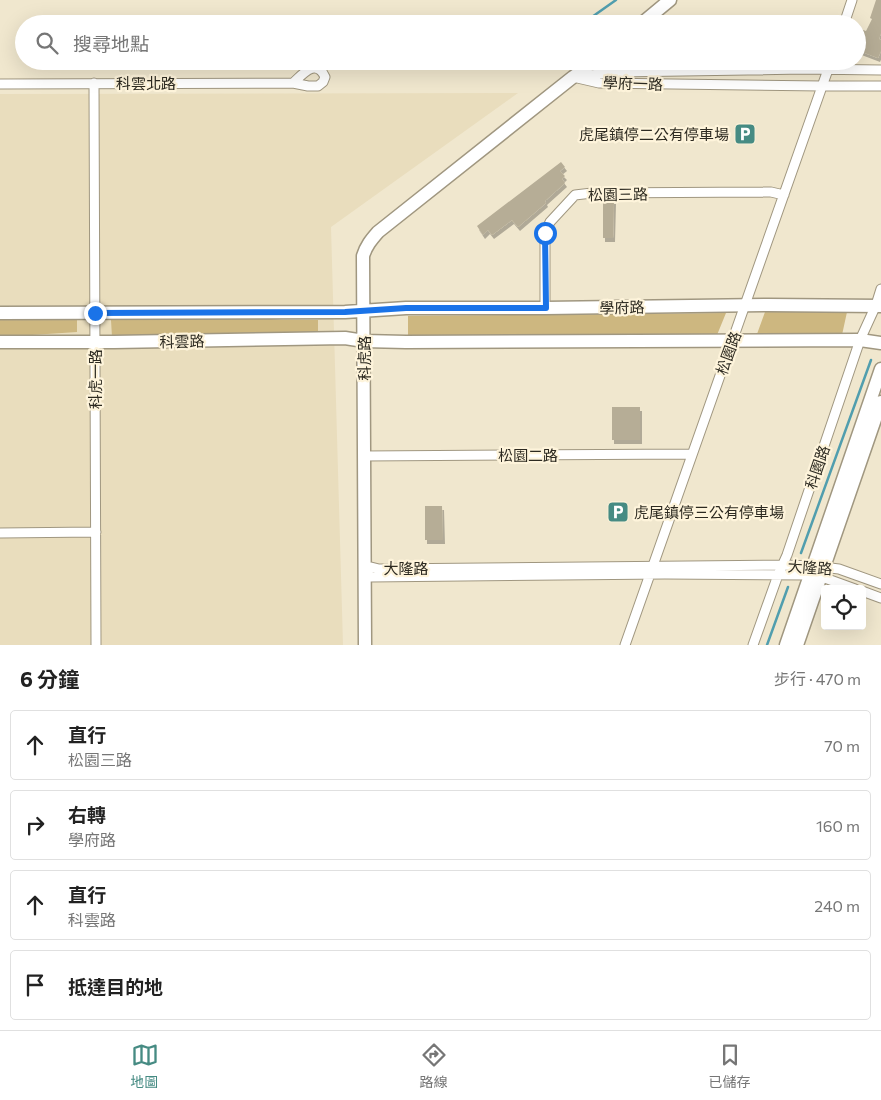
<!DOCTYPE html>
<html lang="zh-TW">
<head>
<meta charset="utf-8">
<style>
	:root { --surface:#fff; --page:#f2f2f2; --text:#222; --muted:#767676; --line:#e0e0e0; --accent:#468b83 }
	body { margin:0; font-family:Commissioner,"Noto Sans TC",sans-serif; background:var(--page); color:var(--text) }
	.controls { position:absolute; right:15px; bottom:15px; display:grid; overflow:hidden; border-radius:5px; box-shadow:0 5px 20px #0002 }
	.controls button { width:45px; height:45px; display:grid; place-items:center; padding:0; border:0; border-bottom:1px solid var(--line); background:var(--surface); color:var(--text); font:25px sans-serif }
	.stop { position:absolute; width:15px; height:15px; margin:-11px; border:4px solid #1a73e8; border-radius:50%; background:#fff }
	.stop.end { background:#1a73e8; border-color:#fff; box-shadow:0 1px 5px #0008 }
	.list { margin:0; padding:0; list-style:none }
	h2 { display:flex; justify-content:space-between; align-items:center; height:65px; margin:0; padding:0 20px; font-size:21px }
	h2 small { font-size:16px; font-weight:400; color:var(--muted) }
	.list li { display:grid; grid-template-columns:32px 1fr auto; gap:15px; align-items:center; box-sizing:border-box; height:70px; margin:0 10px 10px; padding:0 10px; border:1px solid var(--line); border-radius:5px }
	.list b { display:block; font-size:19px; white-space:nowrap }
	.list p { margin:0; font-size:16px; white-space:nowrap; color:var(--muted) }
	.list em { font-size:16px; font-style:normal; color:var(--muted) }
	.icon { flex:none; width:28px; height:28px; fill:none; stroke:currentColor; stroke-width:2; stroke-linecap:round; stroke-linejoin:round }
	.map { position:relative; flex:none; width:881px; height:645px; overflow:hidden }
	.search { position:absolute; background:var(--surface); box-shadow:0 5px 20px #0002; left:15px; right:15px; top:15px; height:55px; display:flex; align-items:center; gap:12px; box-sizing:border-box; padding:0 18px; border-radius:28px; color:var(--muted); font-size:19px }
	.sheet { height:385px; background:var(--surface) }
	nav { display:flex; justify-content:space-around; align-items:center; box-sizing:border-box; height:70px; border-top:1px solid var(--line); background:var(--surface); font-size:14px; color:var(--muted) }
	nav a { display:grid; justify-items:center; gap:2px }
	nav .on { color:var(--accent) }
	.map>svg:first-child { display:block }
</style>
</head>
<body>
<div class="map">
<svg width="881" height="645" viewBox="0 0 881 645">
	<defs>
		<filter id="shadow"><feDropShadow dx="2" dy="4" stdDeviation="0" flood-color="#0004"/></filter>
	</defs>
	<rect width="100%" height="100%" fill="#f0e7ce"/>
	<path fill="#e9ddbd" d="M518,93L331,227L343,645H0V94Z"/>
	<path fill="#cdb780" d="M765,312H847L842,335L757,334Z
		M726,313L717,335L408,337V316Z
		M171,317H250L282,320H318V332H273L250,335L112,337L111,320H153Z
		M0,318H77V332L32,335L0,336Z"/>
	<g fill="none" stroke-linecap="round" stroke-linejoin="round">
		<path stroke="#519eae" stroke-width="2.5" d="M582,24L616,0
			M801,553L871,360
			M767,645L788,587"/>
	</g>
	<path fill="#b6ad96" filter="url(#shadow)" d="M876,0H881V33L879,39L881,40V51L878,58L857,50V28L866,31L872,19L870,18Z
		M561,162L565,167L560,171L565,176L562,179L565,183L545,201L546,203L518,227L512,220L492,235L488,230L483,235L477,226Z
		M603,200H614L613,238H603Z
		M612,407H640V440H612Z
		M425,506H442L443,540H425Z"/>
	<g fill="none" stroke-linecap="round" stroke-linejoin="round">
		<g stroke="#a09780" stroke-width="11">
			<path id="street" d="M844,24L852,0
				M581,76L618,72L804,69L881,70
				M573,77L599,83L822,86H881
				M94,83L96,645
				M0,84L293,83L308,86H318L323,82L325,77C316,57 302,75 293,83
				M545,308V233L550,222L575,195L592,193L771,192L784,195
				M364,456L692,454
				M0,533L96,532
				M855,589L822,577L811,575L665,574L370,577L365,575L371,567L379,569L783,565L814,566L839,569L881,584
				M862,591L881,598
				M625,645L831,61
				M753,645L778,575L787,555L860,340L876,305L881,289"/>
		</g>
		<g stroke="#a09780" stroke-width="15">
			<path id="secondary" d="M641,24L670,0
				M0,313L345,312L406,308H545L768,305L881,306
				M0,342H114L345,338L364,341L406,342L860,340L881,343
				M365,645L363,256C366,246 371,240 378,232L573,77L595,61
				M786,645L881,369
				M797,645L881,402"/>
		</g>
		<use href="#street" stroke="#fff" stroke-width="9"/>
		<use href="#secondary" stroke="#fff" stroke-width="12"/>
	</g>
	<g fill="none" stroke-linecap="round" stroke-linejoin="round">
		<path stroke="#1a73e8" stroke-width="6" d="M95,313L345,312L406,308H546L545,233"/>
	</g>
	<defs>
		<g id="parking-square" transform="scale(1.125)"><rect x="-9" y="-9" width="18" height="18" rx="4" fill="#468b83" stroke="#fef4db"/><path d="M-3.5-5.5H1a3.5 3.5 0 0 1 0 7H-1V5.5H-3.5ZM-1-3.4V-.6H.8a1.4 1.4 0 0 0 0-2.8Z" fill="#fff"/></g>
	</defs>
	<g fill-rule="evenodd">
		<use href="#parking-square" x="745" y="134"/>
		<use href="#parking-square" x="618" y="512"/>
	</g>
	<g text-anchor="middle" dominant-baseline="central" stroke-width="4.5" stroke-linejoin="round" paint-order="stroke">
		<g font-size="15" fill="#2d2a21" stroke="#fef4db">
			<text x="146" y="83">科雲北路</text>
			<text transform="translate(633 83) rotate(2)">學府一路</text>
			<text transform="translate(618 194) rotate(-1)">松園三路</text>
			<text transform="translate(622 307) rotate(-1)">學府路</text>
			<text transform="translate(182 341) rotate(-1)">科雲路</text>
			<text transform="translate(728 353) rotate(-70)">松園路</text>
			<text transform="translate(364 358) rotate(-90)">科虎路</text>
			<text transform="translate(95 379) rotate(-90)">科虎一路</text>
			<text x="528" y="455">松園二路</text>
			<text transform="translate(817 467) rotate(-71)">科園路</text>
			<text transform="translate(810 567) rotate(4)">大隆路</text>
			<text x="406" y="568">大隆路</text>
		</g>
		<g font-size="15" fill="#2d2a21" stroke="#fef4db" text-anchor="end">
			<text x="729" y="134">虎尾鎮停二公有停車場</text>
			<text x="634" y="512" text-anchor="start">虎尾鎮停三公有停車場</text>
		</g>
	</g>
</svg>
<div class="controls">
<button><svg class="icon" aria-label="locate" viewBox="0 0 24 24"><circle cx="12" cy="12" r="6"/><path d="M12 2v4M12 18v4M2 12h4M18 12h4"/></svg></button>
</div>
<div class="stop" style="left:545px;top:233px"></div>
<div class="stop end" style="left:95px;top:313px"></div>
<div class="search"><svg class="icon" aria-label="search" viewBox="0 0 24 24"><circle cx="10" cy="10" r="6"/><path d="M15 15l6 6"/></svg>搜尋地點</div>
</div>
<section class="sheet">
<h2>6 分鐘<small>步行 · 470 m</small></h2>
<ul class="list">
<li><svg class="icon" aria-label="ahead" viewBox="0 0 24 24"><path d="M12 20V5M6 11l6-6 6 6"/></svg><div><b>直行</b><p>松園三路</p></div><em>70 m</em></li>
<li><svg class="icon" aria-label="right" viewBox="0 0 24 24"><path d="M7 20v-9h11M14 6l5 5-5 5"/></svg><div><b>右轉</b><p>學府路</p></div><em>160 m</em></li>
<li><svg class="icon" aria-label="ahead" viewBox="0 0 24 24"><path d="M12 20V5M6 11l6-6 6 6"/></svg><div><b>直行</b><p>科雲路</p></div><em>240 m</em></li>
<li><svg class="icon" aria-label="arrive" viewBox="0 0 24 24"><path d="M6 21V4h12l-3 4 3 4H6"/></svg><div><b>抵達目的地</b></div></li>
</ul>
</section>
<nav>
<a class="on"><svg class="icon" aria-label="map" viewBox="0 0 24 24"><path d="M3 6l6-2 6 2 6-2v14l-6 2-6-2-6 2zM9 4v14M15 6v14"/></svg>地圖</a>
<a><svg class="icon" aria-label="directions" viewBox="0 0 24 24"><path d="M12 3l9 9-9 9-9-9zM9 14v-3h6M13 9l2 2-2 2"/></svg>路線</a>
<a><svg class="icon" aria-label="saved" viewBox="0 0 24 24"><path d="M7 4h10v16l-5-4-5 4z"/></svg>已儲存</a>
</nav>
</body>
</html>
